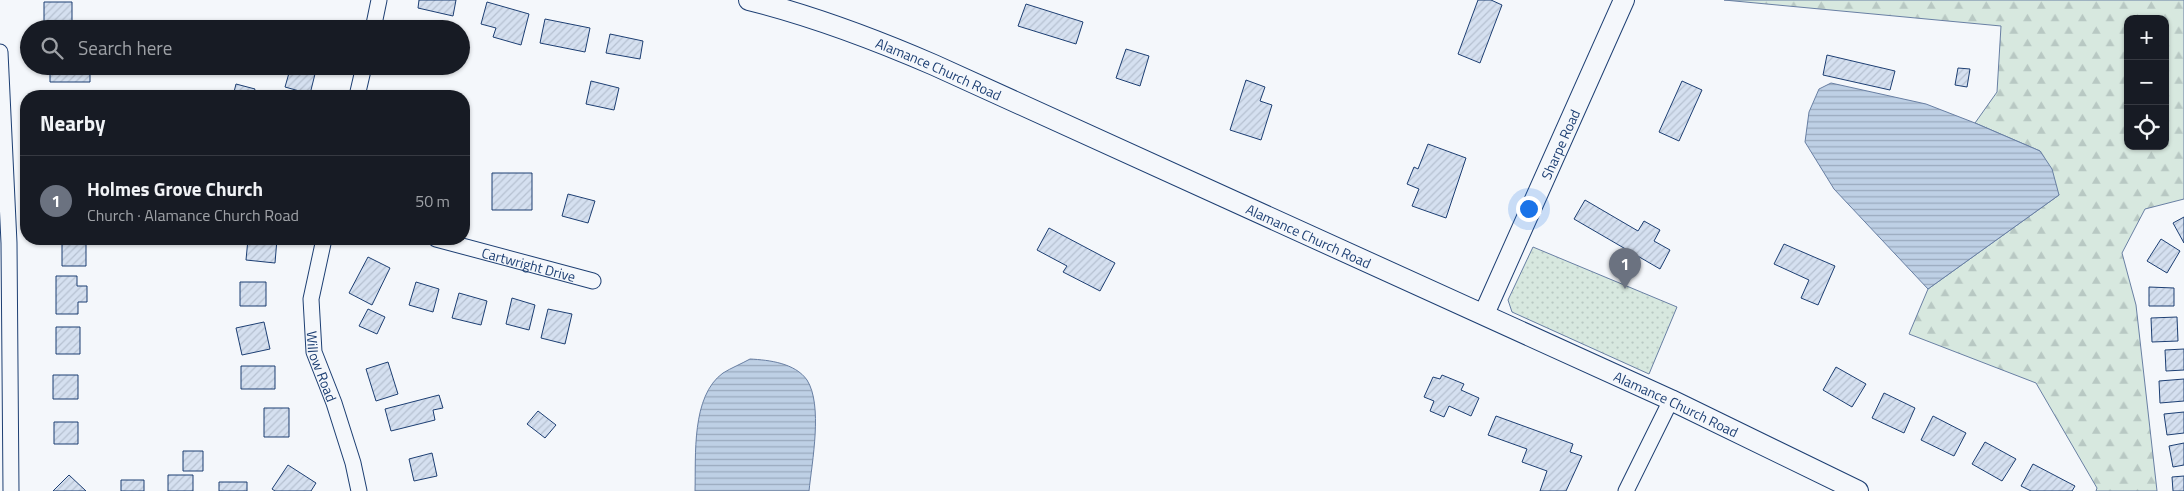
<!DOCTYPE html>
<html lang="en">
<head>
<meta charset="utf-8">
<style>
	:root { --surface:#171b24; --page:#242831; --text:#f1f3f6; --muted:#9ea1a6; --line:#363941; --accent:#c62828 }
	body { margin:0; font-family:"Titillium Web",sans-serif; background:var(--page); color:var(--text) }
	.controls { position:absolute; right:15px; top:15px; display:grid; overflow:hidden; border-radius:10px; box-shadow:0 1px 4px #0004 }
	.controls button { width:45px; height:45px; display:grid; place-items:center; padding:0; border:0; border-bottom:1px solid var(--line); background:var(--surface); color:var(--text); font:25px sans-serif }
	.you { position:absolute; left:1528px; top:208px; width:18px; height:18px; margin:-12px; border:4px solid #fff; border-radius:50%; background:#1a73e8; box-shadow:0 0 0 8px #1a73e833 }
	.badge { display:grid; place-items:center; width:32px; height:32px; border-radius:50%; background:var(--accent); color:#fff; font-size:16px; font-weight:700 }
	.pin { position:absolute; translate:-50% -41px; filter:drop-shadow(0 1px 2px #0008) }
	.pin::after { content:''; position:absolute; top:26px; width:18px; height:15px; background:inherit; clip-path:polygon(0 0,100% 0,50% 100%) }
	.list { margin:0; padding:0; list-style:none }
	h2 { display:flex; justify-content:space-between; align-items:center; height:65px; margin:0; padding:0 20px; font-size:21px }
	h2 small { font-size:16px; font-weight:400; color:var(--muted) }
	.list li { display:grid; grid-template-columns:32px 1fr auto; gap:15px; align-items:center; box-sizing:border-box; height:90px; padding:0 20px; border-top:1px solid var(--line) }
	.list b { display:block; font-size:19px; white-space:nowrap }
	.list p { margin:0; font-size:16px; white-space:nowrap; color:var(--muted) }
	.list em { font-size:16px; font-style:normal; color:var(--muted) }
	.icon { flex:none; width:28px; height:28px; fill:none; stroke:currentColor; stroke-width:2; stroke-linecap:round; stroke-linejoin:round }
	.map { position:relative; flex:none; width:2184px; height:491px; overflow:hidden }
	.search { position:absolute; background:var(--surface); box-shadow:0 1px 4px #0004; left:20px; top:20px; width:450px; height:55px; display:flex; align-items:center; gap:12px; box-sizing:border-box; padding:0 18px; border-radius:28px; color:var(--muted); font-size:19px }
	.panel { position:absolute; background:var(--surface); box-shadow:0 1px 4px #0004; left:20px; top:90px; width:450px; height:155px; border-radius:20px }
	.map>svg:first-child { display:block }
</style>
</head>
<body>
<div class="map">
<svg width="2184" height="491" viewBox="0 0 2184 491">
	<defs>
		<pattern id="grass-dots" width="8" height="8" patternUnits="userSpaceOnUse" patternTransform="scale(1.25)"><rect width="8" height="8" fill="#d7e8df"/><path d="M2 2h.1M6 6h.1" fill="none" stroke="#b8c8c3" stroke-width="1.8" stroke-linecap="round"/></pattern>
		<pattern id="forest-firs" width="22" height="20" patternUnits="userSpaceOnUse" patternTransform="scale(1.25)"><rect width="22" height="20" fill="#d7e8df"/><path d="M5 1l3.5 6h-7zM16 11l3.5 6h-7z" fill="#b8c8c3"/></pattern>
		<pattern id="water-rules" width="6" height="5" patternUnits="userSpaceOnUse" patternTransform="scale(1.25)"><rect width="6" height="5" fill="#bed0e5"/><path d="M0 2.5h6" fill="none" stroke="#9aaabe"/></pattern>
		<pattern id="building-hatch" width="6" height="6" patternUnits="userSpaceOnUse" patternTransform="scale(1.25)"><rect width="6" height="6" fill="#d5e0f0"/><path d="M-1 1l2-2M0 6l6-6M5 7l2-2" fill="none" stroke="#b6c1d1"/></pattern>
	</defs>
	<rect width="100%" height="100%" fill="#f4f7fb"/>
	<path fill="url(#grass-dots)" stroke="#687fa3" d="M1533,247L1677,307L1649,374L1512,312L1508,300Z"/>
	<path fill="url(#forest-firs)" stroke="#687fa3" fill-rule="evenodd" d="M1724,0H2184V199L2145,209L2122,253L2136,305L2157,491H2096L2097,488L2036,383L1909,334L1928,289L2059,195L2040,151L1975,123L1997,92L2001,26ZM2128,19H2165V146H2128Z"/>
	<path fill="url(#water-rules)" stroke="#687fa3" d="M1831,83L1926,104L1975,123L2040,151L2052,169L2059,195L1928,289L1834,189L1805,142L1809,112L1819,89Z
		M750,359C769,360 795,363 807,380C823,405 812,462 809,491H695C696,456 691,396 723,373C731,368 741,364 750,359Z"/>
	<path fill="url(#building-hatch)" stroke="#1d3f73" d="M419,0H456L453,16L418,8Z
		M1478,0H1491L1502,5L1480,63L1458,54Z
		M44,2H72V29H44Z
		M487,2L529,14L521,45L493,37L496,28L481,24Z
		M1026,4L1083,22L1076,44L1018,26Z
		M545,19L590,28L585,52L540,43Z
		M610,34L643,41L640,59L606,53Z
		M1126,49L1149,56L1140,86L1116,78Z
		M1827,55L1895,71L1890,90L1823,75Z
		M50,66H90V82H50Z
		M291,66H317L310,94L285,87Z
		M1958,68L1970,69L1967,87L1955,85Z
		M1246,80L1265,87L1260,101L1272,105L1261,140L1230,130Z
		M591,81L619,88L614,110L586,104Z
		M1682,81L1702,90L1679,141L1659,132Z
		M236,84L255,89L253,96H233Z
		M1428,144L1466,158L1446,218L1412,206L1419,189L1407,184L1414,167L1418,169Z
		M492,173H532V210H492Z
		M568,194L595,201L588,223L562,216Z
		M1585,200L1638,231L1644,221L1660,230L1654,241L1670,250L1660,269L1574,219Z
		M2184,217V243L2173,223Z
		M1049,228L1115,263L1100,291L1063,272L1067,266L1037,250Z
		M62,239H86V266H62Z
		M248,239H277L275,263L246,260Z
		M2161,239L2180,251L2167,273L2147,261Z
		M1784,244L1835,266L1818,305L1801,298L1809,280L1774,264Z
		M368,257L390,268L372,305L349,293Z
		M56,276H77V286H87V302H78V314H56Z
		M240,282H266V306H240Z
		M416,282L439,289L433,312L409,305Z
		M2149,287L2174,288V306H2149Z
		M459,293L487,301L481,325L452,318Z
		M512,298L535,305L529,330L506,324Z
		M368,309L385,317L377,334L359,326Z
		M548,309L572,314L565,344L541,338Z
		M2177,317L2178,341L2152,342L2151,318Z
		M264,322L270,349L242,355L236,328Z
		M56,327H80V354H56Z
		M2184,349V370L2166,371L2165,350Z
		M388,362L398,394L376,401L366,369Z
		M241,366H275V389H241Z
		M1836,367L1866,384L1852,407L1823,390Z
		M53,375H78V399H53Z
		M1442,375L1464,384L1461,390L1479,398L1471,416L1449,406L1444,417L1430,411L1434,401L1424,397L1433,377L1440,379Z
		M2184,379V401L2160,403L2159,381Z
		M1884,393L1915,408L1904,433L1872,418Z
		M439,395L443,408L433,410L435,420L391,431L385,409Z
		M264,408H289V437H264Z
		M538,411L556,425L545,438L527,424Z
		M2184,412V433L2167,435L2164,414Z
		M1496,416L1573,444L1570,452L1582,456L1566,491H1540L1547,471L1522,462L1527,449L1488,435Z
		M1933,416L1966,433L1954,456L1921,440Z
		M54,422H78V444H54Z
		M1985,442L2016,459L2002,481L1972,464Z
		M2184,443V465L2173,467L2169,446Z
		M183,451H203V471H183Z
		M432,453L437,476L414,481L409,459Z
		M2033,464L2075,486L2072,491H2031L2021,486Z
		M288,465L316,483L311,491H275L272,489Z
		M69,475L86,491H53Z
		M168,475H193V491H168Z
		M2184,476V491H2173L2172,477Z
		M121,480H144V491H121Z
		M219,482H247V491H219Z"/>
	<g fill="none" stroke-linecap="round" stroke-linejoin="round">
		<g stroke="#1d3f73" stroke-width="17">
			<g id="street">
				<path d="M373,29L379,0"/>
				<path d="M0,52L9,243L11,491"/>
				<path d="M357,96L364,66"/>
				<path id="s1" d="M324,239L311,299L314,352L334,403L353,463L359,491"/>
				<path id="s2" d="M436,239L593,281"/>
				<path d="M1626,491L1671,400"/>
			</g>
		</g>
		<g stroke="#1d3f73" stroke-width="22">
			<g id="secondary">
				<path id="s3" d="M749,0C813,16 874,39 934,65L1671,400L1858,491"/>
				<path id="s4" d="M1484,314L1624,0"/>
			</g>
		</g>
		<use href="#street" stroke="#f4f7fb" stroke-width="15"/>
		<use href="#secondary" stroke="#f4f7fb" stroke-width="20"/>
	</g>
	<g text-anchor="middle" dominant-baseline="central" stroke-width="4" stroke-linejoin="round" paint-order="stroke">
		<g font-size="14" fill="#1d3f73" stroke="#f4f7fb">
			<text stroke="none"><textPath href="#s3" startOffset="202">Alamance Church Road</textPath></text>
			<text stroke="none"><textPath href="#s4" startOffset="186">Sharpe Road</textPath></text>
			<text stroke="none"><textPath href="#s3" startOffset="608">Alamance Church Road</textPath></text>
			<text stroke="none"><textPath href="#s2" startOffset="96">Cartwright Drive</textPath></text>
			<text stroke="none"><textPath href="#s1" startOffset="130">Willow Road</textPath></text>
			<text stroke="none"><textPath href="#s3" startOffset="1012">Alamance Church Road</textPath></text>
		</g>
	</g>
</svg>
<div class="controls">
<button>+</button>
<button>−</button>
<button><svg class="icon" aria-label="locate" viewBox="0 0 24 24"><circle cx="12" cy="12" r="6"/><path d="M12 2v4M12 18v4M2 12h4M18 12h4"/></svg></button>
</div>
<div class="you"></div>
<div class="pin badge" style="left:1625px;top:289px;background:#6b7280">1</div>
<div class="search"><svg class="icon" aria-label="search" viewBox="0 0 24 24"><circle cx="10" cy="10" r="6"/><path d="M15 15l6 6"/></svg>Search here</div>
<section class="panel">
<h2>Nearby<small></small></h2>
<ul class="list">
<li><span class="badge" style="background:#6b7280">1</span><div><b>Holmes Grove Church</b><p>Church · Alamance Church Road</p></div><em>50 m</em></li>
</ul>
</section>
</div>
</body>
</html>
